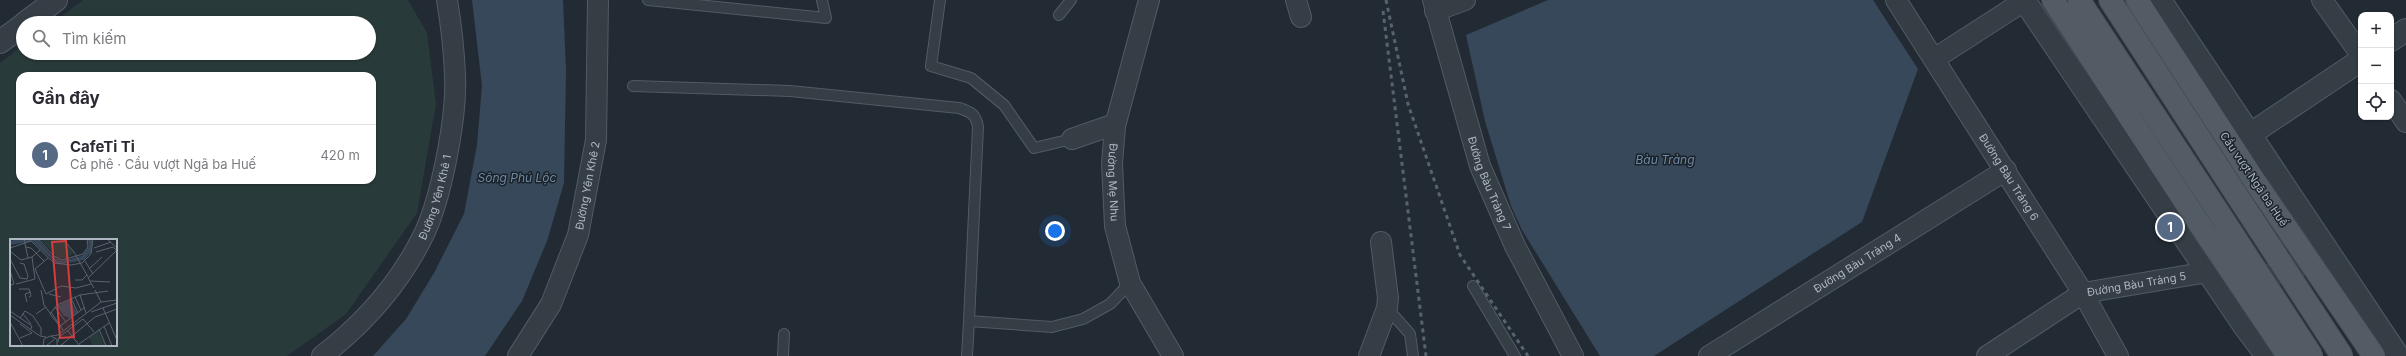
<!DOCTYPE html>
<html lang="vi">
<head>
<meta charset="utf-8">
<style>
	:root { --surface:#fff; --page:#f2f2f3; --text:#2b2b33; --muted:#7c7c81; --line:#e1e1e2; --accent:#566a86 }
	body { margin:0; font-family:Inter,sans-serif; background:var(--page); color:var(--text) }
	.controls { position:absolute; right:12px; top:12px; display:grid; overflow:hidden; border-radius:8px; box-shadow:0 1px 3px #0004 }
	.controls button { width:36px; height:36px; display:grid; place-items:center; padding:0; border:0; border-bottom:1px solid var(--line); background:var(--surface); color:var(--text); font:20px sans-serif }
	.you { position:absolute; left:1055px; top:231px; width:14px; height:14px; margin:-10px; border:3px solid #fff; border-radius:50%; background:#1a73e8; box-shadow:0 0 0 6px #1a73e833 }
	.badge { display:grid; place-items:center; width:26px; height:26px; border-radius:50%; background:var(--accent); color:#fff; font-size:13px; font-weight:700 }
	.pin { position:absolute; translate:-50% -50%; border:2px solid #fff; box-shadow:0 1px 4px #0006 }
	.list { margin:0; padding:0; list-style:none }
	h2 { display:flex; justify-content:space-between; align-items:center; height:52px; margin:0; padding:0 16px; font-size:17px }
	h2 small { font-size:13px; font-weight:400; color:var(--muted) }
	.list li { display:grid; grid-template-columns:26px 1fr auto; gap:12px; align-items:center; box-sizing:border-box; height:60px; padding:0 16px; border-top:1px solid var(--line) }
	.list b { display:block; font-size:15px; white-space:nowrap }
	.list p { margin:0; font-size:13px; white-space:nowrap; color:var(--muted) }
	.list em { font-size:13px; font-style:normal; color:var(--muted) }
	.icon { flex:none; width:22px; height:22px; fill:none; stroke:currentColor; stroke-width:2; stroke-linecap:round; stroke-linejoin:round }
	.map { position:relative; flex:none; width:2406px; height:356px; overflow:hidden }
	.search { position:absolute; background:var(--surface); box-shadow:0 1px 3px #0004; left:16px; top:16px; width:360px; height:44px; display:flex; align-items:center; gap:10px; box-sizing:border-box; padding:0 14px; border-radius:22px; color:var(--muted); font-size:15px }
	.panel { position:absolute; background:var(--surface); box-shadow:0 1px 3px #0004; left:16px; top:72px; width:360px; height:112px; border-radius:12px }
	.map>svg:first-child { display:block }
</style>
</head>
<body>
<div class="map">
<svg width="2406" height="356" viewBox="0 0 2406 356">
	<rect width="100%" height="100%" fill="#222b34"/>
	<path fill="#283a39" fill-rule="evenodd" d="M83,0H408L427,33L436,104L417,213L346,314L287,356H0V63L23,45V53H369V23H53ZM20,76H372V180H20ZM11,240H116V345H11Z"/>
	<path fill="#37485a" d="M472,0H563L566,70L564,183L547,241L522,301L485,356H373L406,319L434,273L464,214L477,145L482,86Z
		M1548,0H1873L1918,69L1862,222L1654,356H1600L1522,230L1511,206L1485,121L1466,35Z"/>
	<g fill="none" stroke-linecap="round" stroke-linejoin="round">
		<g stroke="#525b63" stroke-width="12">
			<path id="service" d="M648,0L826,18L822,0
				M940,0L931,66L971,78L1004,105L1034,148L1072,139
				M1059,15L1071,0
				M633,86L790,91L959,108C971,112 976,114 978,127L969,321
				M1473,286L1515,356
				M1387,308L1410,334L1413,356
				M783,356L784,334
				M967,356L969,321L1052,327L1083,319L1110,304L1130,283"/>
		</g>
		<g stroke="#525b63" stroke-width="22">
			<g id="minor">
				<path id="s1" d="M1149,0L1115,126L1112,164L1115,226L1130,283L1173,356"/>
				<path d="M1296,0L1301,17"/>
				<path id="s2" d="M1433,0L1480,166L1515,246L1573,356"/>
				<path id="s3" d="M1896,0L2083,293L2118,356"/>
				<path d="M2322,0L2361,55"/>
				<path d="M1435,11L1465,0"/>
				<path d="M1934,59L2024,1"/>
				<path d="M2391,100L2406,122"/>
				<path d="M1072,139L1115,124"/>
				<path id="s4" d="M322,356C362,325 398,285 421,240C441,203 457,117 455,75C454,50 451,24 447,0"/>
				<path id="s5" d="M518,356L551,304L578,235L596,140L598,0"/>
				<path d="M1369,356L1387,308L1388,298L1381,242"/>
				<path id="s6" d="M1709,356L2006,170"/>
				<path id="s7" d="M1987,356L2083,293L2208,272"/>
			</g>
		</g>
		<g stroke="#525b63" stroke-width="24">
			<path id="tertiary" d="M2024,0L2245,327L2267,356
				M2160,0L2398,356
				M25,23L56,0
				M2391,40L2406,30
				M0,42L23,25
				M2249,135L2361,60
				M2252,294L2277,271L2320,258L2327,261"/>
		</g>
		<g stroke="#3e464f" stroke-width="24">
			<path id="primary" d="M2053,0L2198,222
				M2079,0L2217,210
				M2110,0L2238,197
				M2137,0L2258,186"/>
		</g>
		<use href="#service" stroke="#353d45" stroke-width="10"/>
		<use href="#minor" stroke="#353d45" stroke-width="20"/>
		<use href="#tertiary" stroke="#353d45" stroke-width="22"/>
		<use href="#primary" stroke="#535c65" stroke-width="22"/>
		<path stroke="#59636e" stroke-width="3" stroke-dasharray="4 4" stroke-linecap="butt" d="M1386,0L1408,104L1460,255L1528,356
			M1383,11L1426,356"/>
		<g stroke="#3e464f" stroke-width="24" stroke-linecap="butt">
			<path id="primary-bridge" d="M2258,186L2374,356
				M2238,197L2342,356
				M2217,210L2312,356
				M2198,222L2288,356"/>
		</g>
		<use href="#primary-bridge" stroke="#535c65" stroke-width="22"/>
	</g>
	<g text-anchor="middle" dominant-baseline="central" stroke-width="3" stroke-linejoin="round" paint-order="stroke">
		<g font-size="11" fill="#afb8c2" stroke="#1a222a">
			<text stroke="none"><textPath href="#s3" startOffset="210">Đường Bàu Trảng 6</textPath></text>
			<text transform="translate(2254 179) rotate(56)">Cầu vượt Ngã ba Huế</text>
			<text stroke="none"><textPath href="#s1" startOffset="187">Đường Mẹ Nhu</textPath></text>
			<text stroke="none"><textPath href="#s2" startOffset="192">Đường Bàu Trảng 7</textPath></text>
			<text stroke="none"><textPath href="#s5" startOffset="186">Đường Yên Khê 2</textPath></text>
			<text stroke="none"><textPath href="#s4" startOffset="199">Đường Yên Khê 1</textPath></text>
			<text stroke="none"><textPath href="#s6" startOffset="175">Đường Bàu Trảng 4</textPath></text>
			<text stroke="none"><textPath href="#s7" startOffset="169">Đường Bàu Trảng 5</textPath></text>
		</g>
		<g font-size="12" font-style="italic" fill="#728aa3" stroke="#1a222a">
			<text x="1665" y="159">Bàu Trảng</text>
			<text x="517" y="177">Sông Phú Lộc</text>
		</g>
	</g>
	<g transform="translate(10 239)">
		<rect width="107" height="107" fill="#222b34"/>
		<path d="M29,0H52L64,14L56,19H49ZM88,91L95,107H83L79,99Z" fill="#283a39"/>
		<path d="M7,0H27L43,18L52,22L72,17L79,8L78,0H82V4L81,13L74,21L51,25L46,24L22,2L0,6V2ZM60,61L67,74L60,79L54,77L47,67Z" fill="#37485a"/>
		<path fill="none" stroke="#5a636d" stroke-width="1" d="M14,0L18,19M28,0L44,17L52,21L73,15L78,8L77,0M53,0L64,13L78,38M97,0L107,9M16,8L21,9L34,22M0,9L21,2L44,24L61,26L72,24L81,15L83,0M84,9L101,3M0,12L11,21L22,18L30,11M86,13L103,8L107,12M38,19L25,30L36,55L51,47L66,49L81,45M0,20L10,39L17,40L18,37L14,25L10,24M75,22L83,35M79,30L92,18M0,31L4,45L1,46M65,41H72L77,36M80,42L100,43M6,45L25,40L22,18M84,49L78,39L107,11M9,50H19L21,57L19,58M31,51L34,66L40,74M85,51L91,63M39,55L51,58M70,56L76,74M65,58L71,71M61,59L68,74M17,63L15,55L21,53M45,68L56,83M93,69L107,101M0,72L22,87L21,90M41,73L53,91M81,73L107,64M13,75L21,85M26,75L36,68M0,76L30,97L36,98M10,79L15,72L23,77L31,89V96M73,80L84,93M0,83L13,107M10,85L22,94M48,85L40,75L47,66L70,56L98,52M94,87L102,107M49,88L75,68M89,90L96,107M58,92L70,107M41,97L48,96L91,63L107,61M10,99L22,94M48,103L49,98L73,80M69,105L99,84M33,107L34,100L40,97L47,100V107M36,107L46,99M50,107L85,78L107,70"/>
		<path fill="#d03e3f" fill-opacity="0.15" stroke="#d03e3f" stroke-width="2" d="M56,2L64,98L50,99L42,3Z"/>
		<rect width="107" height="107" fill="none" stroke="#afb8c2" stroke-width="2"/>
	</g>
</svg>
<div class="controls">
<button>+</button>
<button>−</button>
<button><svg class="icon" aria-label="locate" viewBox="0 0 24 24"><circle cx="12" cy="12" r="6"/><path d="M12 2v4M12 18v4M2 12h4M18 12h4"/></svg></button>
</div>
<div class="you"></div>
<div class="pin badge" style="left:2170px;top:227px">1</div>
<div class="search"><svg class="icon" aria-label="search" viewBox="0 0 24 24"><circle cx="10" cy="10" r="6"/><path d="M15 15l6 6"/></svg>Tìm kiếm</div>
<section class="panel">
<h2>Gần đây<small></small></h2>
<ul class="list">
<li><span class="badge">1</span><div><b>CafeTi Ti</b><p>Cà phê · Cầu vượt Ngã ba Huế</p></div><em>420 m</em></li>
</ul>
</section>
</div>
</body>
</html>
